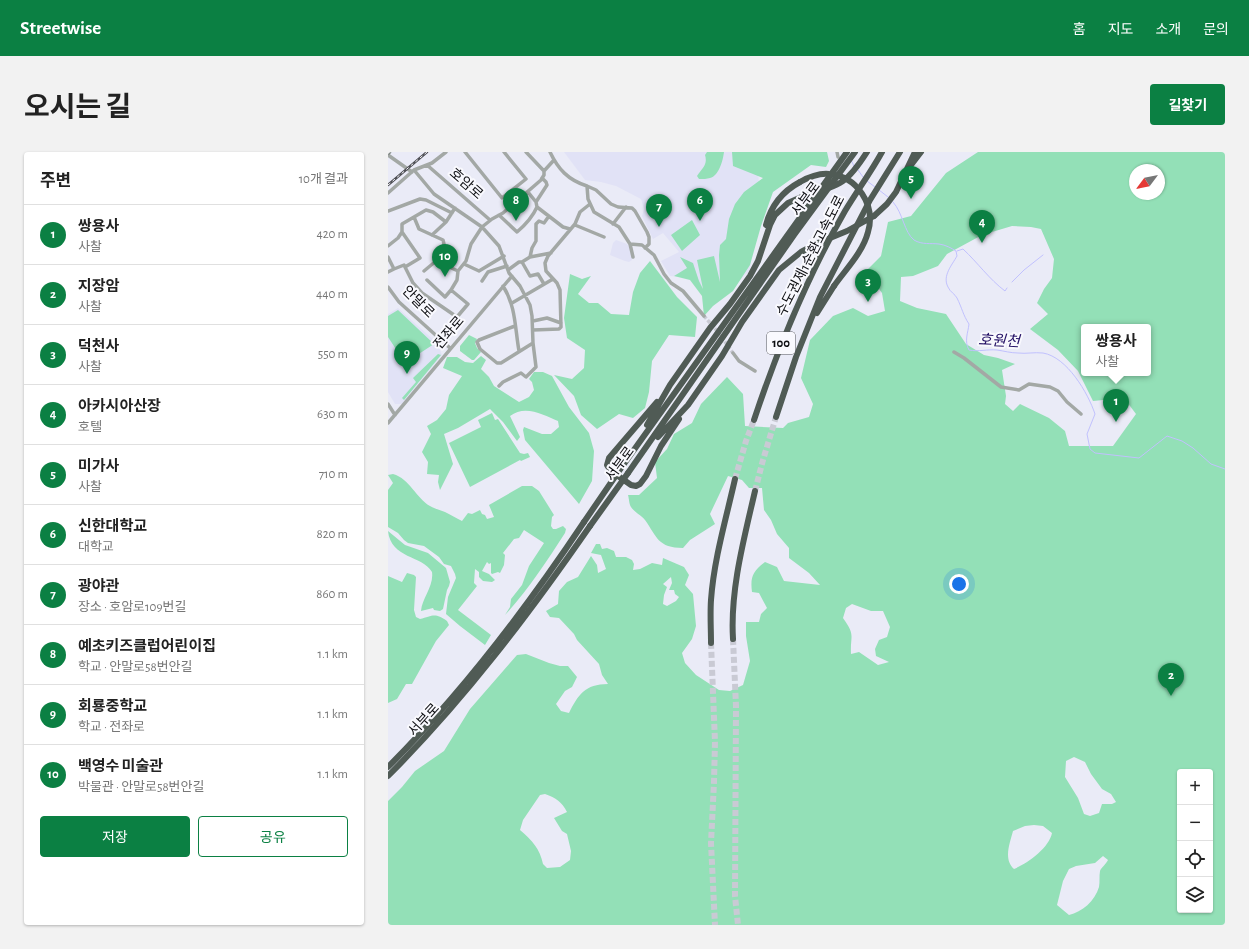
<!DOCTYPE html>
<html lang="ko">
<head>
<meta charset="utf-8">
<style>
	:root { --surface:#fff; --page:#f2f2f2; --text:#222; --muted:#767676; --line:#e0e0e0; --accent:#0b8043 }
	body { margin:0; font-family:"Alegreya Sans","Noto Sans KR",sans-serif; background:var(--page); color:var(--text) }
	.controls { position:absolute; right:12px; bottom:12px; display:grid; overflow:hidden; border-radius:4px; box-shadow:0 1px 3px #0004 }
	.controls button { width:36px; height:36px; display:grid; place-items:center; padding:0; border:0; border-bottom:1px solid var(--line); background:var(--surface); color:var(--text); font:20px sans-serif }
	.compass { position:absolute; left:741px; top:12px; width:36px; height:36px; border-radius:50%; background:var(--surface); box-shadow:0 1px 3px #0004; rotate:238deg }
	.you { position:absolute; left:571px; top:432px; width:14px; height:14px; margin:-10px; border:3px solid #fff; border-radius:50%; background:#1a73e8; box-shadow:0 0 0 6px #1a73e833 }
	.badge { display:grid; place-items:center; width:26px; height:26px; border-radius:50%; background:var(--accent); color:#fff; font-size:13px; font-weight:700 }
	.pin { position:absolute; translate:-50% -33px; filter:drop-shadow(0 1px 2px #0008) }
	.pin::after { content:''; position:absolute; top:21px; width:14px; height:12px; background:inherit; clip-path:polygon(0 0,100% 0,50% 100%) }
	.popup { position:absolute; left:693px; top:172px; width:70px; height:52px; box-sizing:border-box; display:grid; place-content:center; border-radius:4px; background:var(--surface); filter:drop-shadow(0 1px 3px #0005); font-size:13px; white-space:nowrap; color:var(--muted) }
	.popup b { font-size:15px; color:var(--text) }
	.popup::after { content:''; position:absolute; left:50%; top:100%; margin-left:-8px; border:8px solid transparent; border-top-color:var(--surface) }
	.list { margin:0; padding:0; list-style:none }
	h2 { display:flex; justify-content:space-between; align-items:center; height:52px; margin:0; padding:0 16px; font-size:17px }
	h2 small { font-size:13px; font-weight:400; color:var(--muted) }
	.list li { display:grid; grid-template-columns:26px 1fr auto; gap:12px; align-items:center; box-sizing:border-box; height:60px; padding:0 16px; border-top:1px solid var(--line) }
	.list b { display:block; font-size:15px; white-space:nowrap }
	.list p { margin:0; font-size:13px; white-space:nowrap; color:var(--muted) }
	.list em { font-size:13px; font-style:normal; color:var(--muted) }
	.actions { display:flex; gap:8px; padding:12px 16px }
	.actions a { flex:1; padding:9px 0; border:1px solid var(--accent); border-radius:4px; text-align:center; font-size:14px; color:var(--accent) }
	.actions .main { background:var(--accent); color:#fff }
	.icon { flex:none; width:22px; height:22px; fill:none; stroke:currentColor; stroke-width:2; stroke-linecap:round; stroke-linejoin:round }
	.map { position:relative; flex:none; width:837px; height:773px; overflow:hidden; border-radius:4px }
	header { display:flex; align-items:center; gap:24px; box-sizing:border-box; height:56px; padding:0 20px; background:var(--accent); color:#fff }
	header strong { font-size:19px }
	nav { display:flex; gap:22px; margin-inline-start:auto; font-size:14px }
	.intro { display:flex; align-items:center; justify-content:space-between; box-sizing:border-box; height:96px; padding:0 24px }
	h1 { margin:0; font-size:28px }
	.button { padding:10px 18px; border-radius:4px; background:var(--accent); color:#fff; font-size:14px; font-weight:700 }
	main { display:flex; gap:24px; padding:0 24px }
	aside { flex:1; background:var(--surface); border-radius:4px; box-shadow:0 1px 3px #0004 }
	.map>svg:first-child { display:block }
</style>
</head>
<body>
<header>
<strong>Streetwise</strong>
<nav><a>홈</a><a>지도</a><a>소개</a><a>문의</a></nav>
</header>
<div class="intro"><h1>오시는 길</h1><a class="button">길찾기</a></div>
<main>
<aside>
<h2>주변<small>10개 결과</small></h2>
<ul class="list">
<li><span class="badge">1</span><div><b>쌍용사</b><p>사찰</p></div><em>420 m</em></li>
<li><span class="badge">2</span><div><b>지장암</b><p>사찰</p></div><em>440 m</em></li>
<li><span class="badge">3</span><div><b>덕천사</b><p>사찰</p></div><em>550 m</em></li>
<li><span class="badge">4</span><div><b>아카시아산장</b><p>호텔</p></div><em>630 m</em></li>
<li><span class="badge">5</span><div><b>미가사</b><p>사찰</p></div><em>710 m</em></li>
<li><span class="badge">6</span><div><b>신한대학교</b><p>대학교</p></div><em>820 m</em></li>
<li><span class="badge">7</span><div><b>광야관</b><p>장소 · 호암로109번길</p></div><em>860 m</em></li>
<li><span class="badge">8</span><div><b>예초키즈클럽어린이집</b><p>학교 · 안말로58번안길</p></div><em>1.1 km</em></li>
<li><span class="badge">9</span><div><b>회룡중학교</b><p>학교 · 전좌로</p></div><em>1.1 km</em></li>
<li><span class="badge">10</span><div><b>백영수 미술관</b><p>박물관 · 안말로58번안길</p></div><em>1.1 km</em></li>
</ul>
<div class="actions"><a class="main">저장</a><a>공유</a></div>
</aside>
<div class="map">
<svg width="837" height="773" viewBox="0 0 837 773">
	<rect width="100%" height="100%" fill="#eaebf7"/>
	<path fill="#e1e2f6" d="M176,0H346L345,9L370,22L372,39L364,91L362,118L350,130L317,147L303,126L282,124L273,109L291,100L275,81L265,87L254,64L256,57L253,47L228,34L213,30L197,28Z
		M228,88L239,92L241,94L244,103V108L241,110L237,109L222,103L225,91Z
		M10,156L49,191L54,203L14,252H7L0,240V162Z"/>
	<path fill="#93e0b7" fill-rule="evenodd" d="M319,0H336C335,8 331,24 322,26C319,27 315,27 311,27L309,24C314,16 320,13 317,3Z
		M344,0H439L441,9L438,15L423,13L385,40L373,74L362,113L345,139L325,154L316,164L314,144L302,128L286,124L299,116L292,105L305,111L311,129L315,137L309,108L326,104L332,130L331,103L332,93L338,87L341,67L347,52L356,40L375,26L345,14Z
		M590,0H837V773H0V649L14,635L27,619L56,599L82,557L129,503L138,502L161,511L172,514H180L189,525L184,535L177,539L168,552L173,559L181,561C190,543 197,532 220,532L214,523L211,512L189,488L186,482L171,466L162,465L158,459L170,452L171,439L179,430L190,425L203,404L209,413L210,421L218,417L213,403L203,401L208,392H212L214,397L219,396L226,399L228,405H238L244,408L246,412L245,418L252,417L264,411L274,413L275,406L296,415L301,423L297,433L305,442L308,474L304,487L294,501L297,511L308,523L331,538L342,539L355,533L362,509L358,484V470H371L373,462L379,456L371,441L364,440C362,425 365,419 377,410L389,415L396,429L432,433L421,421L401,406V396L389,382L383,368L376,358L374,336H361L354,328L340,324L322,362L327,372L302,388L295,396C270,396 269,385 257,368C253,363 246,360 243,355C241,352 241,346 240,343H251L269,326L267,310L279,297L286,282L304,271L313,252L339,225L355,242L357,274L395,276L400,271L421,265L425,252L413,226L422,188L445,164L465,156L480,164L497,159L494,141L478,119L493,104L500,70L523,64L558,21ZM747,18H771V42H747ZM624,74L643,75L653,77L666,107L664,126L656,137L649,151L660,162L642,177L670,198L690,219L705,249L736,246L748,262L725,294H681L677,279L661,266L632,252L625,259L617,252L618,244L614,218L627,212L610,206L596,203L578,192L558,162L529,156L512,149L513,125L525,124L550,114L559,102L594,83ZM696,175H760V221H696ZM283,425L284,431L281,438H286L287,442L291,445L288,449L279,454L275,452L276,443L279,435L275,432ZM464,452L483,459H495L502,475L499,485L491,488L487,497L488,504L501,510L490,513L471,500L463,502C462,483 468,484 455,466L458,456ZM686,605L697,610L703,622L714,637L723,642L728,650L724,652H714L711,661L702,664L696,662L690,646L677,625L678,609ZM792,620H822V758H792ZM157,642C168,646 174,650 179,660L166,666L174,679L179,682L183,699L182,708L172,715L159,716L155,712C152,697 144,688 132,678L135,668L152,643ZM646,673L655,674L664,681C661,696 640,711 626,717C615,707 622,691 625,679L637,674ZM715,704L720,708C718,712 713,716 712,719C711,724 712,730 711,735C707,749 694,760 681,763L669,753L675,729L681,717L688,714L707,711Z
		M304,68L312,83L294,99L283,83Z
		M262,109L289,145L309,165L307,185L281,183L264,209L261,240L257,256L245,266L231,262L209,277L193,263L186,244L166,223L184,227L196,216L197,198L179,186L176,166L182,122L194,127L203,124L190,142L201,151H210L223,162L241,163L245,140L252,121Z
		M10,158L46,192L17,211L0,185V164Z
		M81,183L89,187L87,191L89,196L93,200L86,208H84L72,199V194Z
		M50,202L53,203L16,248L14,246L28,230L25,226Z
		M93,204L98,208L93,217L101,225L106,234L131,250L141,245L146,238L144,230L141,227L146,220H155L164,224L181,255L201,281L206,299L204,329L191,352L137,288L135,278L136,275L154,282H163L171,275L170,269C156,263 137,252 122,264L132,285L129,289L115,270L102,257L70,276L56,282L65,312L52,338L50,330L51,323L39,322L40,310L34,300L43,282L39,274L49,268L58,257L61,243L74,224L55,216L59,205H69L77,210L85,211Z
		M104,261L107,268L110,267L132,301L136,302L140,301L142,305L133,309L132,308L82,335L61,291L93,275L90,268Z
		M5,322C22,327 28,346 42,354C47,357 52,358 57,360C63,363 68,366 74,369L80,361L84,362L92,358L94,362L97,363L99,367L106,365L101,353L134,334H144L151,339L166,363L164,365L163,374L165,377H168L175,374L178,377L177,381C159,409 140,438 117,463L122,455L123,447L134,433L141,414L156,391L136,378L131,386L126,387L115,401L117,403L116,413L112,421L110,420L104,422L103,421V411L101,412L99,410L94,419L101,422L107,428L104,430L95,429L91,425V420L87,417L86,431L89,434L70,458L103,483L97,493L72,474L58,462L60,445L68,426L67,422L63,414L56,412L51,405L36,394L20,391L16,388L10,381L0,375V338L5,331L0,323Z
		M0,379L17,393L40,401L58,416L62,430L61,434L59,438L55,457L52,459L46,458L45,456L33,459C34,446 46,434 44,420C34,403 3,407 0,379Z
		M19,421L26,423L28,425L26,458L28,465L32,467C44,464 47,460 59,469L61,473L48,489L24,532H18L9,547L0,551V424L14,430Z"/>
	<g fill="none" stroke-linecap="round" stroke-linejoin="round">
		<path stroke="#c1c1fe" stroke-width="1" d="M463,8L466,14
			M470,18L475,25
			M479,29L487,35
			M491,38L500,45
			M505,50C515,61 516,80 526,88C534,93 543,91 551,92C558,93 563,96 568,99L569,104C564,113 554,124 560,135C562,140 567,142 569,146C574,156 575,163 581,172C580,181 576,189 581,198C591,200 599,197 609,198C616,199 623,201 630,201C638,202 646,200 655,201C679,205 700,241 707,262L699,282L702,297L707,301L751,306L779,284L794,289L805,296L823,312L837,317
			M569,99L575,97C590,111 601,127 617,139L619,136
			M624,130L636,118L655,103"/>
		<path stroke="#c9cad4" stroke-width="3.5" stroke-dasharray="3.5 2" stroke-linecap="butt" d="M316,164L330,180L345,201"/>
		<path stroke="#c9cad4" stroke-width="6" stroke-dasharray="6 3" stroke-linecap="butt" d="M347,327L358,289L366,268
			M367,339L375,308L388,265
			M345,487L348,554L347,744L350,773
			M323,491L327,590L326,630L323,691L327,773"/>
		<path stroke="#a3a8a5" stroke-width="3.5" d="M77,0L114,46L138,27L116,0
			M138,0L156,19
			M162,0C170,17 180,28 199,34L200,47L206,60L231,75L242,92L254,93L266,103L276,122L283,131L295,139L316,164
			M449,0L450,5
			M0,3L24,20
			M39,13L102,68
			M26,18L46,42L94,75L111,94L121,121L132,134L142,153L144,164L145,191L113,211H109L92,197L89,190L91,188L127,174
			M199,34L208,38L223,52L230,55L244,56L247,59L259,80L261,85V92L257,96
			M0,41L26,18L44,11L58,0
			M148,50L159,33L158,30L154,26
			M149,55L175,75L182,77
			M0,59L32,47L38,48L64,61
			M111,63L129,80C136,74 145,64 149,55L148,50L140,40
			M26,65L31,77L55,88L56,92L54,98L57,113
			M225,72L238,55
			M187,73L216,85
			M14,80L32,106L17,115
			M44,83L58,70
			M242,92L245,105
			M0,94L10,86L14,80V72L38,58L45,60L58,70L67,56
			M0,105L6,117L0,120
			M142,105L144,96L148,89V72L151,69L156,71L161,64
			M134,110L142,124L150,122L156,132
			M76,112L91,119L116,104
			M6,117L16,113L25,131L34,141L69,165L80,152L63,138L69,128L70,119L78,109L83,92L94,75L104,67L115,61L153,28L156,23V19L166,8
			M120,118L131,110H134L142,105L163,101
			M36,119L48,109L70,119
			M39,128L57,145L63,138
			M94,129L100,120L119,114
			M115,134C128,154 127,177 131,199
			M0,135L11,150L62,196
			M124,151L165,127
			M145,169L159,166L173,171
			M145,178L171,177L173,175L172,138L169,131L158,119L157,111L160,104L187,72L192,60L202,52
			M566,200L576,206L613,235L631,238L641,232L662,235L670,239L679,250L693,262
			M345,201L351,209L367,219
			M111,234L115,230L133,221L138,225L148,215L145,191
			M0,252L7,263
			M0,271L124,124"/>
		<path stroke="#7f8782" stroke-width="4.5" d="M0,1L1,0"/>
		<path stroke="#505b55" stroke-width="6" d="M523,13L533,0
			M486,64L499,52L508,40L527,0
			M378,73C383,54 395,39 412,30
			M429,161L446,134
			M269,250L221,306L219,313L223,319L243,333L248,334L252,332L258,324L273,294L291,267
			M388,265L408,205L432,145L482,48L512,0
			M366,268C390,196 419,125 457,59C469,39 483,20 494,0
			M259,273L282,233L322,176L342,152L362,124L370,109L382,73L387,63L400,51L418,43
			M270,285L300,253L334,204L354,170L391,118L413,100L430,91
			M233,316L459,0
			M240,321L406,83L467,0
			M345,487C342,438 356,387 367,339
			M323,491C323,477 322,462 323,448C326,407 338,367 347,327
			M0,615C74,541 138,457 196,370
			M0,624C76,548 141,462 202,374"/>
		<g stroke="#4f5056" stroke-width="2.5">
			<path id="rail" d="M0,33L39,0"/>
		</g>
		<use href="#rail" stroke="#f9f9fe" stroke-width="1" stroke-dasharray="3" stroke-linecap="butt"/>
		<path stroke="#505b55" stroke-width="6" d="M412,30C421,25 431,21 441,22C469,24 488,53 480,80C475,100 458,117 446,134
			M418,43C453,34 460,30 479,0
			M430,91L459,79L486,64
			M196,370L233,316
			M202,374L240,321"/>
	</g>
	<g text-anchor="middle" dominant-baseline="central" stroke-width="4" stroke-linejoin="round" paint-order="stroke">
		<rect fill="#f9f9fe" stroke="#535458" stroke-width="1" x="379" y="180" width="28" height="22" rx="3"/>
		<g font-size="13" font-weight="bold" fill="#0c0d11">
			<text x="393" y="191">100</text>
		</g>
		<g font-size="14" fill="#0c0d11" stroke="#f9f9fe">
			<text transform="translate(78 32) rotate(41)">호암로</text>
			<text transform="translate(418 47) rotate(-54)">서부로</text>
			<text transform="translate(423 104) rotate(-63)">수도권제1순환고속도로</text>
			<text transform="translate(30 150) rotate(45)">안말로</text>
			<text transform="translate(61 181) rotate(-50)">전좌로</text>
			<text transform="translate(232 312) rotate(-54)">서부로</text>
			<text transform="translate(36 568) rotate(-48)">서부로</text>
		</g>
		<g font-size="15" font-style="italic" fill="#261367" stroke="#f9f9fe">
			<text transform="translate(611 189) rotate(3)">호원천</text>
		</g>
	</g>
</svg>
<div class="controls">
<button>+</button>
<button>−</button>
<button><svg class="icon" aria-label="locate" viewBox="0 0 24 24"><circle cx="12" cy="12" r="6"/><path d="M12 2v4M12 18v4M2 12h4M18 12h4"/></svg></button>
<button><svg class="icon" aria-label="layers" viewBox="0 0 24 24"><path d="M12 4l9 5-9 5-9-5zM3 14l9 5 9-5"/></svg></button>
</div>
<svg class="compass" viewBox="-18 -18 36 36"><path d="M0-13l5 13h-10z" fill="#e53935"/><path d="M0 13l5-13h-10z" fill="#767676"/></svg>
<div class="you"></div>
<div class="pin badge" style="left:728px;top:270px">1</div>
<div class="popup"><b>쌍용사</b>사찰</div>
<div class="pin badge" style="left:783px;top:544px">2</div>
<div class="pin badge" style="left:480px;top:150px">3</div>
<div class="pin badge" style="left:594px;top:91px">4</div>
<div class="pin badge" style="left:523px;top:47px">5</div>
<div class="pin badge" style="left:312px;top:69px">6</div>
<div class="pin badge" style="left:271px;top:75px">7</div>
<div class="pin badge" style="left:128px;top:69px">8</div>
<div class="pin badge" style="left:19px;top:222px">9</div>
<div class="pin badge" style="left:57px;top:125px">10</div>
</div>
</main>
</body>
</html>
